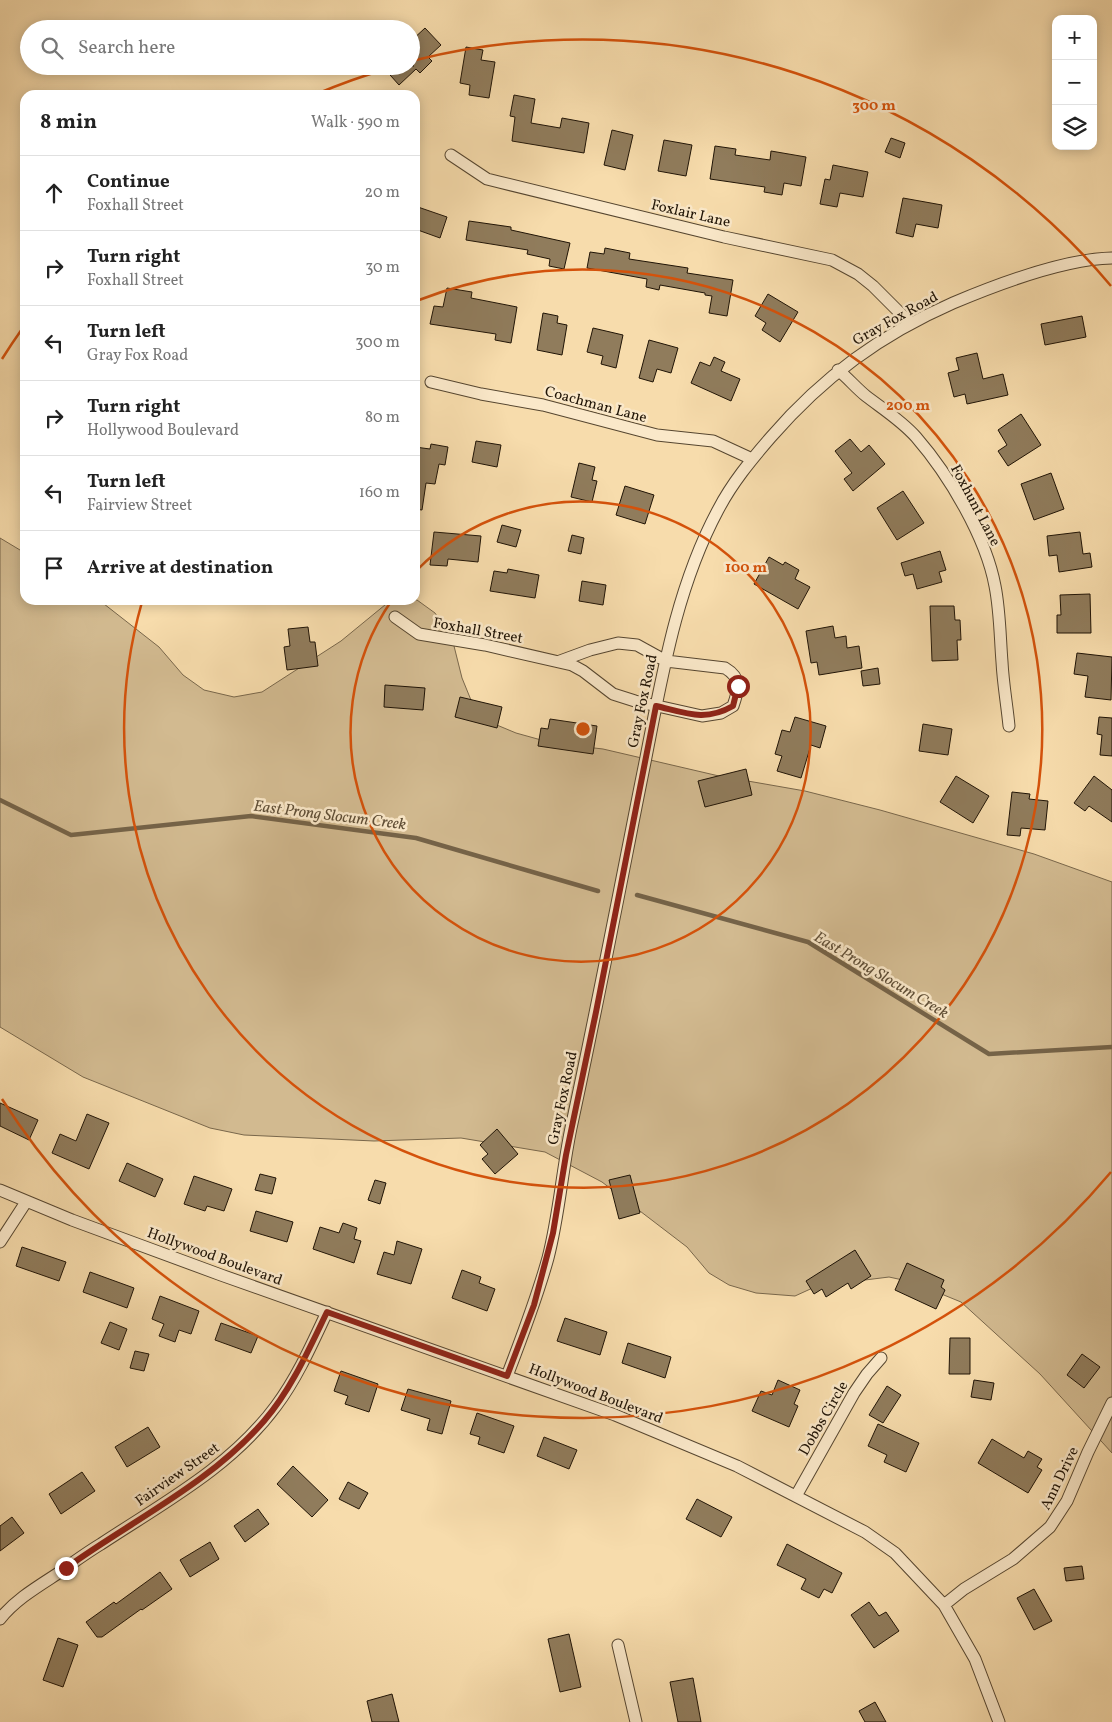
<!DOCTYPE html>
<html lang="en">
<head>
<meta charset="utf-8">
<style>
	body { margin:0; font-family:Vollkorn,serif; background:#f2f2f2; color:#222 }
	.controls { position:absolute; right:15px; top:15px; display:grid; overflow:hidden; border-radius:10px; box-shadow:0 2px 12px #0003 }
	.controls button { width:45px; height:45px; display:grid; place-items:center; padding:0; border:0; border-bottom:1px solid #e0e0e0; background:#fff; color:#222; font:25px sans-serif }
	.stop { position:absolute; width:15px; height:15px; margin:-11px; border:4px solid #8f2418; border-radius:50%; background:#fff }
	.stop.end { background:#8f2418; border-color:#fff; box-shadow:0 1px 5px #0008 }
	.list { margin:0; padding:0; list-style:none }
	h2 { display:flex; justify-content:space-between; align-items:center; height:65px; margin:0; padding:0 20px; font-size:21px }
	h2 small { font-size:16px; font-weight:400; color:#767676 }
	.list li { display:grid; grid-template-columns:32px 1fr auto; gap:15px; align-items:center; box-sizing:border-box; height:75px; padding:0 20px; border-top:1px solid #e0e0e0 }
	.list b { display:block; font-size:19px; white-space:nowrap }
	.list p { margin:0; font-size:16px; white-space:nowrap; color:#767676 }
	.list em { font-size:16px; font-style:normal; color:#767676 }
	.icon { flex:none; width:28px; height:28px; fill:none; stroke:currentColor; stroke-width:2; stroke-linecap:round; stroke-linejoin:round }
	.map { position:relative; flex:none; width:1112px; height:1722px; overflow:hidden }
	.search { position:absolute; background:#fff; box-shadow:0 2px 12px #0003; left:20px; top:20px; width:400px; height:55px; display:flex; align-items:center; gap:12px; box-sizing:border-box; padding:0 18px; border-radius:28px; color:#767676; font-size:19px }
	.panel { position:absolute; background:#fff; box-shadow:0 2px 12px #0003; left:20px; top:90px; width:400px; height:515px; border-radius:15px }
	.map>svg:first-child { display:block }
	.green { fill:#d2ba90; stroke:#79674b }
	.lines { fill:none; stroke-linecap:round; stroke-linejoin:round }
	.stream { stroke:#756348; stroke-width:4.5 }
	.building { fill:#907c5c; stroke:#201406 }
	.minor-casing { stroke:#564630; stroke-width:13 }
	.minor { stroke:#fae8c9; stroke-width:11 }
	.route { stroke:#8f2418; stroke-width:6 }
	.ring { fill:none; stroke:#d4520b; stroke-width:2.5 }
	.labels { text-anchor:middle; stroke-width:5; stroke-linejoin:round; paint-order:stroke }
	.street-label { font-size:15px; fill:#201406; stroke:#fae8c9 }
	.water-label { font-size:16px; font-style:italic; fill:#604f37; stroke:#fae8c9 }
	.centre { fill:#d4520b; stroke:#fae8c9; stroke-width:2.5 }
	.ring-label { font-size:15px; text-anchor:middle; font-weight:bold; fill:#d4520b; stroke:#fae8c9; stroke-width:5; stroke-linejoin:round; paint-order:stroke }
</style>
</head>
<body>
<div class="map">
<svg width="1112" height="1722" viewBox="0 0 1112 1722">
	<rect width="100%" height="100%" fill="#f7dcac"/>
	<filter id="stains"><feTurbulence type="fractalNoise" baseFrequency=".004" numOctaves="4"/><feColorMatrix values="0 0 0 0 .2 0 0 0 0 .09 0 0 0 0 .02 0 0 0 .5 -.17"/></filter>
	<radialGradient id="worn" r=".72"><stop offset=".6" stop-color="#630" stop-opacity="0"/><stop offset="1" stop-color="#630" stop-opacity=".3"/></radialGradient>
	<path class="green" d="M0,538l25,15v47h74l60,47 24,28 21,15 30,7 28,-5 79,-51 50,-41h26l18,13 18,29 9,36 11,27 19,18 24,10 36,10 51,6 116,27 86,15 75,19 154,44 78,28v571l-72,-79 -79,-72 -49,-20 -23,-5 -72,9 -22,10 -39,-3 -27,-8 -20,-12 -22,-26 -85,-65 -57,-30 -84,-14 -87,3 -130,-6 -34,-7 -127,-51 -83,-50z"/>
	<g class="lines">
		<path class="stream" d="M0,800l71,35 180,-19 165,22 182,53
			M637,895l171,47 181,112 123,-7"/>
	</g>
	<path class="building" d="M425,28l16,17 -13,12 4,4 -12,12 -4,-4 -17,16 -17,-19h32l-3,-2v-23z
		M466,47l17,3 -2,10 14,2 -6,36 -20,-3 1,-10 -10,-2z
		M514,95l21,4 -4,24 29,5 2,-10 27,5 -5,30 -72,-12 3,-24 -5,-1z
		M612,130l21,5 -8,35 -21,-5z
		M891,138l14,5 -5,15 -15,-6z
		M664,140l28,5 -6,31 -28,-5z
		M715,146l21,3 -1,6 35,5 1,-9 35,6 -5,29 -17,-3 -2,12 -18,-3 1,-5 -55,-8z
		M833,165l35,7 -5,25 -23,-4 -3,14 -17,-3 5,-25 5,1z
		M903,198l39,7 -4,23 -22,-4 -3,13 -17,-4z
		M415,206l32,11 -7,21 -25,-9z
		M469,221l42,6v3l59,13 -6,26 -15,-3 1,-7 -23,-5 1,-4 -62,-10z
		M605,248l25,5 -1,6 59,9 -1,5 46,7 -6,36 -18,-3 3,-17 -7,-1v-2l-45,-8 -1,5 -13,-3 1,-8 -60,-11 3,-16 14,2z
		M447,288l25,4 -1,6 46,9 -6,36 -16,-3 1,-6 -66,-10 4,-18 9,1z
		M768,294l30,18 -18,30 -18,-12 4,-7 -11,-7z
		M543,313l15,3 -1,7 10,2 -5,30 -25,-5z
		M1082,316l4,21 -41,8 -4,-21z
		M593,328l30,7 -7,33 -15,-4 2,-8 -16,-4z
		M649,340l29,8 -7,25 -14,-4 -4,13 -14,-4z
		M977,353l6,26 20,-5 5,21 -41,9 -2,-10 -11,3 -6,-24 11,-3 -3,-12z
		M714,357l11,5 -4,9 19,8 -9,22 -40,-18 9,-21 10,4z
		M1021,414l20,31 -33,21 -10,-15 9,-6 -9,-15z
		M850,439l11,13 8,-7 16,19 -32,27 -9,-12 8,-6 -17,-22z
		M476,441l25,4 -4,22 -25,-5z
		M431,444l17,3 -3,18 -6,-1 -4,20 -9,-1 -4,27 -7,-1v-62l15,2z
		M579,463l16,4 -3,13 5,1 -5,21 -21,-5z
		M1051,473l13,36 -30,11 -13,-36z
		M625,486l29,9 -9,29 -29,-9z
		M903,491l21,32 -27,17 -20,-32z
		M502,525l19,5 -5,17 -19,-5z
		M434,532l47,4 -3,26 -30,-3 -1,7 -17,-1z
		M1080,532l3,22 7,-1 2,14 -33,5 -2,-17 -8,1 -2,-20z
		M572,535l12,3 -3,16 -13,-3z
		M940,551l6,19 -7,2 3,10 -25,7 -4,-15 -8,2 -4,-13z
		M769,557l14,8 2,-3 14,8 -4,9 15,8 -12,22 -44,-25z
		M508,569l31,6 -4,23 -45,-7 4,-20 13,2z
		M582,581l24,4 -3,20 -24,-4z
		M1090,594l1,39h-34v-18h4l-1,-20z
		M930,606h24l1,14h5l1,20h-4l1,20 -26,1z
		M833,626l2,12 11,-2 1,12 12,-2 3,22 -43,7 -2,-13 -6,1 -5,-32z
		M308,627l2,15h5l3,24 -31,4 -3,-23 6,-1 -2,-17z
		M1077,653l35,4 -1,43 -26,-3 3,-21 -14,-2z
		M878,668l2,16 -17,2 -2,-15z
		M385,685l40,3 -2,22 -39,-3z
		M460,697l42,10 -5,21 -42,-11z
		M795,717l31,9 -6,22 -9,-3 -10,33 -24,-7 5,-15 -7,-2 7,-24 8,2z
		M1099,717l13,1v38l-12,-1 2,-20 -5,-1z
		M550,719l47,7 -4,28 -55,-8 3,-18 7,1z
		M923,724l29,5 -4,26 -29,-4z
		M746,769l6,26 -47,12 -7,-26z
		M956,776l33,20 -16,27 -33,-21z
		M1094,776l18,14v32l-23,-16 -4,5 -11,-8z
		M1012,792l18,2 -1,5 19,2 -3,29 -24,-2 -1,8 -13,-1z
		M0,1103l38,17 -9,20 -29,-14z
		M87,1114l22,9 -20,46 -37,-16 8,-19 16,7z
		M497,1129l21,25 -23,20 -13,-15 6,-5 -8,-9z
		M127,1163l36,16 -8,18 -36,-16z
		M260,1174l16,4 -4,16 -17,-4z
		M630,1175l10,38 -21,6 -10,-39z
		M194,1176l38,13 -8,22 -17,-5 -2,5 -21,-7z
		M375,1180l11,3 -6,21 -12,-4z
		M256,1211l37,11 -6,20 -37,-11z
		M343,1223l14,5 -3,11 7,2 -7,22 -41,-14 7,-22 19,6z
		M397,1241l25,8 -11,35 -34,-10 7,-22 10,3z
		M22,1247l44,15 -7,19 -43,-15z
		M855,1250l16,26 -20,13 -3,-6 -22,14 -4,-8 -8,5 -8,-13z
		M907,1263l37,17 -3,7 4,3 -9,19 -41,-19z
		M462,1270l19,7 -2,6 16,6 -8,22 -35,-13z
		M90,1272l44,16 -7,20 -44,-16z
		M160,1296l39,15 -8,23 -12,-4 -4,12 -16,-6 5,-12 -12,-5z
		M565,1318l42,14 -7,23 -43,-14z
		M110,1322l17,7 -8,21 -18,-7z
		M221,1323l37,13 -7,17 -36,-13z
		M950,1338h20v36h-21z
		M628,1343l43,14 -6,21 -43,-15z
		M135,1351l14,3 -5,17 -14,-3z
		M1082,1354l18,13 -16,21 -17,-13z
		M341,1371l37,13 -9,28 -24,-8 3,-8 -14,-5z
		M778,1380l22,10 -6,14 4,2 -9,21 -37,-16 9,-20 11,4z
		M974,1380l20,3 -3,17 -20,-3z
		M887,1386l14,9 -18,28 -14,-8z
		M408,1389l43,12 -9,33 -15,-4 3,-11 -29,-9z
		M477,1413l37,13 -10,27 -26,-9 2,-7 -10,-3z
		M878,1424l41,19 -13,29 -22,-10 3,-7 -19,-9z
		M148,1427l12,20 -33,20 -12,-20z
		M544,1437l33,13 -8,19 -32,-13z
		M992,1439l32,19 4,-7 14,8 -5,8 5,3 -14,23 -50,-30z
		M293,1466l35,34 -16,17 -35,-33z
		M82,1472l13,19 -34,23 -12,-20z
		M348,1482l20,11 -9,16 -20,-10z
		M697,1499l35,18 -11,20 -35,-18z
		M258,1509l11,15 -24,18 -11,-16z
		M12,1517l12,16 -24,18v-25z
		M210,1542l9,17 -29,18 -10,-17z
		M787,1544l55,29 -10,20 -8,-4 -5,9 -18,-9 5,-10 -29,-14z
		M1082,1566l2,13 -18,2 -2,-13z
		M160,1572l12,17 -30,21 -1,-1 -39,28h-5l-11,-15 28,-20 2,2z
		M1034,1589l18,32 -18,9 -17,-32z
		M869,1602l10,14 7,-4 13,19 -25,17 -23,-33z
		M569,1634l12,53 -21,5 -12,-53z
		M58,1638l20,7 -15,42 -20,-7z
		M693,1678l8,44h-23l-8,-40z
		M392,1694l7,28h-27l-5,-21z
		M875,1702l11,20h-21l-6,-11z"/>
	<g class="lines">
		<defs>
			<path id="minor" d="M451,155l36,24 12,3 225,55 108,23 26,14 15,12 37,37
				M838,370c10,8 18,18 28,26 17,13 36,25 50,41 33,38 70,100 79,149 5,25 5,51 7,76 1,21 5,43 7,64
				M431,382l50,12 62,11 114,30 56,6 39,18
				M395,617l24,17 66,11 87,20 11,6 30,23 22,7 67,15 19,-3 12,-7c6,-17 9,-28 -8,-38l-59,-7 -29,-16 -19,-2 -28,7 -30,11
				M0,1190l72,30 149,55 394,140 122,51 128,66 30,21 49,52 31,54 24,63
				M0,1242l26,-40
				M507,1376c15,-39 30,-78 41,-118 11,-42 14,-87 23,-130 25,-115 47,-230 70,-346 19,-92 32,-188 77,-272 14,-27 33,-50 53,-73 52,-60 109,-102 182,-134 45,-19 110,-44 159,-45
				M796,1496l58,-103 13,-19 14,-16
				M944,1605l20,-16 49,-30 37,-32 17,-26 21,-49 24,-49
				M0,1619c15,-19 37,-32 57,-45 14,-10 29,-21 44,-30 62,-41 130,-77 175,-138 21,-28 36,-62 51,-94
				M618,1645l18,77"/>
		</defs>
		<use href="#minor" class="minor-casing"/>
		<use href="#minor" class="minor"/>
	</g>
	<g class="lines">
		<path class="route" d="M66,1568c68,-49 142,-83 198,-147 27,-31 45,-72 63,-109l180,64 27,-71 19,-72 13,-78 30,-143 60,-306c30,7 49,16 77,0l5,-20"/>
	</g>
	<g class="ring">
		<path d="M416 571A230 230 0 1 1 392 600"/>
		<path d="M419 300A459 459 0 1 1 142 602"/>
		<path d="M1111 1172A689 689 0 0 1 2 1099M2 359A689 689 0 0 1 22 329M314 95A689 689 0 0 1 393 67M416 60A689 689 0 0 1 1111 286"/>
	</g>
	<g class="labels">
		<g class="street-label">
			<text transform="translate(691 213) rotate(13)" y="5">Foxlair Lane</text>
			<text transform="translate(895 318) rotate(-29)" y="5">Gray Fox Road</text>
			<text transform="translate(596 404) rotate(15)" y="5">Coachman Lane</text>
			<text transform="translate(976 505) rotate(62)" y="5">Foxhunt Lane</text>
			<text transform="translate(478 630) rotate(10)" y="5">Foxhall Street</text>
			<text transform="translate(642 701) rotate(-78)" y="5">Gray Fox Road</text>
			<text transform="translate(562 1098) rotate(-78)" y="5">Gray Fox Road</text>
			<text transform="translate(215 1256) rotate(20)" y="5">Hollywood Boulevard</text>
			<text transform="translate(596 1393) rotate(21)" y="5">Hollywood Boulevard</text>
			<text transform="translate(823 1418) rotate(-60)" y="5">Dobbs Circle</text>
			<text transform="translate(177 1474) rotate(-35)" y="5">Fairview Street</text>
			<text transform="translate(1059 1478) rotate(-64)" y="5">Ann Drive</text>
		</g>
		<g class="water-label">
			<text transform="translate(330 814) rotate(7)" y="6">East Prong Slocum Creek</text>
			<text transform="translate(882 974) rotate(31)" y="6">East Prong Slocum Creek</text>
		</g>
	</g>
	<circle cx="583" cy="729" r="8" class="centre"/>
	<g class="ring-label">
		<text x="874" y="110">300 m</text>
		<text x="908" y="410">200 m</text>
		<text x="746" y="572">100 m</text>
	</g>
	<rect width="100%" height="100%" filter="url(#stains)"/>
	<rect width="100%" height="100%" fill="url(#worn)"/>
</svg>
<div class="controls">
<button>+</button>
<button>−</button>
<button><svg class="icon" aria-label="layers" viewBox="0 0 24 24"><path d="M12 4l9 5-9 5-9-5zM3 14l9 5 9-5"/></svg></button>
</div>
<div class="stop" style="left:738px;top:686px"></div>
<div class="stop end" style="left:66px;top:1568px"></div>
<div class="search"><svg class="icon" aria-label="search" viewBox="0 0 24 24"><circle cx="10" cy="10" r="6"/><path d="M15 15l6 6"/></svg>Search here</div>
<section class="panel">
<h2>8 min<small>Walk · 590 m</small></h2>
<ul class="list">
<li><svg class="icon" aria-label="ahead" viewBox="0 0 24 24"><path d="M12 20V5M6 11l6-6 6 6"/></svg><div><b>Continue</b><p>Foxhall Street</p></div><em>20 m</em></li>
<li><svg class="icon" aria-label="right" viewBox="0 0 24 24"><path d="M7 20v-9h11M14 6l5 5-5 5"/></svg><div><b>Turn right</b><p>Foxhall Street</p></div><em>30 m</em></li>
<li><svg class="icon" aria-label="left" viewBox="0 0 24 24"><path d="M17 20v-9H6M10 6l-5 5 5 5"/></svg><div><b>Turn left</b><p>Gray Fox Road</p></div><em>300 m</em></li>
<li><svg class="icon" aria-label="right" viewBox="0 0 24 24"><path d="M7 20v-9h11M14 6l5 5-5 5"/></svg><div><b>Turn right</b><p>Hollywood Boulevard</p></div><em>80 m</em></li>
<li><svg class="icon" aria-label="left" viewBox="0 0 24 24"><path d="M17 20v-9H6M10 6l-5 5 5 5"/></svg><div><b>Turn left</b><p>Fairview Street</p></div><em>160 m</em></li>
<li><svg class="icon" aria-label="arrive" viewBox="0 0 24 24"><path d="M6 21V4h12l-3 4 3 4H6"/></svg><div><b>Arrive at destination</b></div></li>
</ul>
</section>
</div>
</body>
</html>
